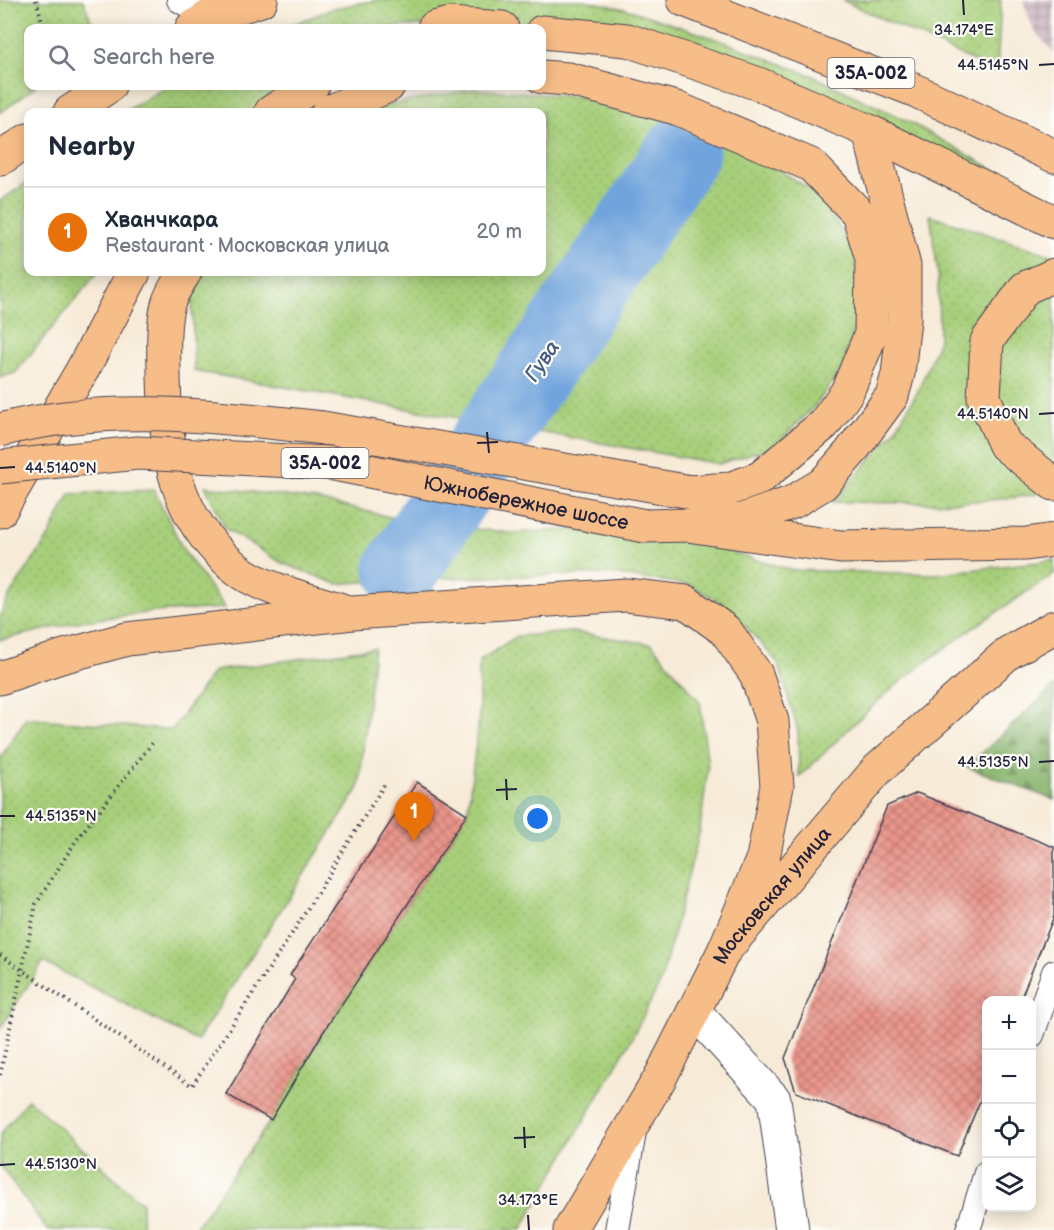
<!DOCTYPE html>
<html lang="en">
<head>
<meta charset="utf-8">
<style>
	body { margin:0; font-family:"Balsamiq Sans",sans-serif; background:#f2f2f3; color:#1f2937 }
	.controls { position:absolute; right:18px; bottom:18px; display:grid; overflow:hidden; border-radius:12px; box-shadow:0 3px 15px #0003 }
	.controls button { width:54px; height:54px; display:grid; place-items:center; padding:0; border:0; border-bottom:2px solid #e0e1e3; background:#fff; color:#1f2937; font:30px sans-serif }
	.you { position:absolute; left:538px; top:819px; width:21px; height:21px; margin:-15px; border:4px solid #fff; border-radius:50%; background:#1a73e8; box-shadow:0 0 0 9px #1a73e833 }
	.badge { display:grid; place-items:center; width:39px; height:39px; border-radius:50%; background:#b45309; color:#fff; font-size:20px; font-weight:700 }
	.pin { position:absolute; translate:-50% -50px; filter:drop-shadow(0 2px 3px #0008) }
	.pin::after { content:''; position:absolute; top:32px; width:21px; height:18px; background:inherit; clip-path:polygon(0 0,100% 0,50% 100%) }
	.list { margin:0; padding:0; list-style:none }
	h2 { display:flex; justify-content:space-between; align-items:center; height:78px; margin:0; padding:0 24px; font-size:26px }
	h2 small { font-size:20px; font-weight:400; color:#747a83 }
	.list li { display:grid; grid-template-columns:39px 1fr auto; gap:18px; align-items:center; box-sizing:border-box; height:90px; padding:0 24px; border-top:2px solid #e0e1e3 }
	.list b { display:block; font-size:22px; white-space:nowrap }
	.list p { margin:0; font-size:20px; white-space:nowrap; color:#747a83 }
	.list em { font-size:20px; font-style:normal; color:#747a83 }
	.icon { flex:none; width:33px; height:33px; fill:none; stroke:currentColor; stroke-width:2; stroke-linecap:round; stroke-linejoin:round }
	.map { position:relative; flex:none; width:1054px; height:1230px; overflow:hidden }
	.search { position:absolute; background:#fff; box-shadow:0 3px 15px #0003; left:24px; top:24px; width:522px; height:66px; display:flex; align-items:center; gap:15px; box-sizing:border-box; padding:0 21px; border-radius:12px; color:#747a83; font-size:22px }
	.panel { position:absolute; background:#fff; box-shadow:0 3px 15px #0003; left:24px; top:108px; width:522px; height:168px; border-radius:12px }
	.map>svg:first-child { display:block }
	.industrial { fill:url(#industrial-grid) }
	.grass { fill:url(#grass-dots); stroke:#64785a; stroke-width:1.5 }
	.forest { fill:url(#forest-firs); stroke:#546a52; stroke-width:1.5 }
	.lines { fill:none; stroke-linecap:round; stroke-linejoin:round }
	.river { stroke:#71a4dd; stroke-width:75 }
	.building { fill:url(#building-cross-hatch) }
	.service-casing { stroke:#424053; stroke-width:26 }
	.tertiary-casing { stroke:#424053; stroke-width:35 }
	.primary-casing { stroke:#424053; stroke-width:35 }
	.trunk-casing { stroke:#424053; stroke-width:35 }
	.path { stroke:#424053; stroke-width:4; stroke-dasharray:1.5 4.5; stroke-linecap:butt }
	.service { stroke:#fff; stroke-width:24 }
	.tertiary { stroke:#fff; stroke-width:33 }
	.primary { stroke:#f7bd88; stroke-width:33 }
	.trunk { stroke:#f7bd88; stroke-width:33 }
	.trunk-bridge-casing { stroke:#424053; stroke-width:35; stroke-linecap:butt }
	.trunk-bridge { stroke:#f7bd88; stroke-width:33 }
	.ticks { fill:none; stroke:#22223b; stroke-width:2 }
	.labels { text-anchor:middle; stroke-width:4.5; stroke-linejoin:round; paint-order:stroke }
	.shield { fill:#fdfcf7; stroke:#646373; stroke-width:1.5 }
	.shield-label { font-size:18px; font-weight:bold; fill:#22223b }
	.street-label { font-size:20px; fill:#22223b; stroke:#fdfcf7 }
	.water-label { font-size:21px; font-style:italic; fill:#465c84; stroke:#fdfcf7 }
	.ticks-label { font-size:15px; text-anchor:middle; fill:#22223b; stroke:#fdfcf7; stroke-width:4.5; stroke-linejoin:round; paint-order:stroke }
</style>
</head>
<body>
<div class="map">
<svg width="1054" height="1230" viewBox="0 0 1054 1230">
	<defs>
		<pattern id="industrial-grid" width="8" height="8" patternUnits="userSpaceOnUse" patternTransform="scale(1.5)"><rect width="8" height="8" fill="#d2bdc7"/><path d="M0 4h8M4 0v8" fill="none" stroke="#b4a2ac"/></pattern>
		<pattern id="grass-dots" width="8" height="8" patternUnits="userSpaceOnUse" patternTransform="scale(1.5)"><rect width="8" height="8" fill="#a7cf7a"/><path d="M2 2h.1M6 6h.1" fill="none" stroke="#8fb16a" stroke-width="1.8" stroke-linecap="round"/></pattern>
		<pattern id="forest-firs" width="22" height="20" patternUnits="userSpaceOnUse" patternTransform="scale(1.5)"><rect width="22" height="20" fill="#85b26a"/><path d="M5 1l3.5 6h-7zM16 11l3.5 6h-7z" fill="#6c9058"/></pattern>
		<pattern id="building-cross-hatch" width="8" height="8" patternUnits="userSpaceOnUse" patternTransform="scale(1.5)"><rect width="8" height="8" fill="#ea958a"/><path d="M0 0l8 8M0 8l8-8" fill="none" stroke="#bd7972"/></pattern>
	</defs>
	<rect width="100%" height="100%" fill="#fdfcf7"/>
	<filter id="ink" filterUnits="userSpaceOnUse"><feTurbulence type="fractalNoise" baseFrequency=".0167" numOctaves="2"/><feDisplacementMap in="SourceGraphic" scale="12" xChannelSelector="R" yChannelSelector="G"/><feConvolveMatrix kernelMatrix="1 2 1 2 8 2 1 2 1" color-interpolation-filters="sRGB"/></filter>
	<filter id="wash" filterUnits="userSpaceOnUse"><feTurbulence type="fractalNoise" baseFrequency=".008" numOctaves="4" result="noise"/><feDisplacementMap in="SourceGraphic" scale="24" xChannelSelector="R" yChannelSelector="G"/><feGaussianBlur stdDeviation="1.35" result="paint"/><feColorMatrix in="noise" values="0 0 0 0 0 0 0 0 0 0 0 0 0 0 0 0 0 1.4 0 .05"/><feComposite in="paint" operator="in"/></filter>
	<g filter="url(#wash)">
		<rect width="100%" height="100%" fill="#f7ebd8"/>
		<path class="industrial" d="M1023,0h31v53l-21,-24z"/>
		<path class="grass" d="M0,0h83l11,28h-66v58h8l-36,27z
			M377,0h207l46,10 92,31 91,35 98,47 112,63 -114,-38 -322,-118 -101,-8 -116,6h-86l50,-20z
			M842,0h159l-4,72z
			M168,86h110l-24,26h-130z
			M473,89l110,8 86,24 89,36 63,39 34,58 3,62 -16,53 -27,37 -40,40 -56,18 -525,-93 -2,-70 7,-29h343v-160h-177l11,-5z
			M28,182v90h70l-83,101 -15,5v-177z
			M930,215l124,41v235c-72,15 -148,12 -221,11l61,-70 24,-41 21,-51 -1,-65z
			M205,486l112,14 95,22 98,11 135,-7 145,44 145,4 119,-14v14c-51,34 -103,67 -151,106 -37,29 -69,65 -104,97l-1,-46 -20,-68 -51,-57 -37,-21 -80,-11 -208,5 -65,5 -55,-21 -56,-34z
			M154,490l30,61 41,57 -72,4 -71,9 -82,19v-25l11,-22 37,-55 22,-44z
			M572,632l80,12 48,58 8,65 -8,63 -39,151 -29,57 -111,192h-327l77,-110 54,-91 142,-215 12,-95v-58l38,-25z
			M374,648l-15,140 -162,253 -154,-79 -43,67v-270l26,-41 146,12 42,-59z
			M28,1099l114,104v27h-95l-47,-65v-31z"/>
		<path class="forest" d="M1054,686v114l-87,-33z"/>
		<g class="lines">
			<path class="river" d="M402,569l280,-416"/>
		</g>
		<g id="blocks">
			<path class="building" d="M417,782l50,32 -145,220 -51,86 -45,-26 69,-115 -5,-4z
				M917,793l137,54v69l-34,84h-33v84l-30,72 -161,-64 -11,-34 102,-252z"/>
		</g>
	</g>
	<g filter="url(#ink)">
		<use href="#blocks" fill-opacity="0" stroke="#424053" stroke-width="1.5"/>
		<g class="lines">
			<defs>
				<path id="service" d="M179,0l29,17
					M1032,1035l22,-63
					M617,1230l17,-98
					M968,1230l18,-57"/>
				<path id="tertiary" d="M694,1011l80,88 18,131"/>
				<g id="primary">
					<path d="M434,28l16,-4 52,4"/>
					<path d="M542,32l85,8 129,43 113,48 185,91"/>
					<path d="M542,77l26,2 108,29 135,57 47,48 14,46 -1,75 -24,58 -23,32 -64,54 -31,11 -38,3"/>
					<path d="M271,112l41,-26"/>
					<path d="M328,112l60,-26"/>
					<path d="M185,272c-6,10 -14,21 -17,32 -6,23 -4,49 -4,73 2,76 9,140 73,192 23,19 73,31 102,40"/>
					<path d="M0,511l84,-144 50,-95"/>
					<path d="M0,678l61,-21 66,-18 225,-26 274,-18 60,7 40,29 30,43 16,47 5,65 -14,72 -39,93"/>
					<path id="s1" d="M570,1230l90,-152 64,-127 153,-181 131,-117 46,-26"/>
				</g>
				<path id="trunk" d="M684,0l230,90 140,66
					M192,28l16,-11 53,-17
					M70,112l39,-26
					M0,159l28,-19
					M1054,275l-29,13 -38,53 -3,57 21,47 49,39
					M323,428l368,64
					M687,525l55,-5 51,-18 30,-18 27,-31 42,-57 6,-22 6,-54v-54l-35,-135
					M645,526l42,-1 154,22 185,-3 28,-4"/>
			</defs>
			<use href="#service" class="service-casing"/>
			<use href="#tertiary" class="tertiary-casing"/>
			<use href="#primary" class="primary-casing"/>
			<use href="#trunk" class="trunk-casing"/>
			<path class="path" d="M36,0l8,28
				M0,955l192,131 103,-157 89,-144
				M0,1075l36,-171 41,-65 77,-98"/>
			<use href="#service" class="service"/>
			<use href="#tertiary" class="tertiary"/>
			<use href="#primary" class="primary"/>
			<use href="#trunk" class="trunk"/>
			<defs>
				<g id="trunk-bridge">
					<path d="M0,430c106,-28 215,-14 323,-2"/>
					<path id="s2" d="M0,467l138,-14 191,10 316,63"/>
				</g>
			</defs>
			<use href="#trunk-bridge" class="trunk-bridge-casing"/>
			<use href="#trunk-bridge" class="trunk-bridge"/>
		</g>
	</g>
	<path class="ticks" d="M963,0l1,15M1039,65l15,-1M1039,414l15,-1M487,432l2,21M477,443l21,-1M0,468l15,-1M1039,762l15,-1M506,779l1,21M496,790l21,-1M0,816h15M524,1127l1,21M514,1138l21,-1M0,1165l15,-1M528,1215l1,15"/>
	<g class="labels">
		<g class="shield">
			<rect x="827.5" y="58" width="87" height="30" rx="4.5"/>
			<rect x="281.5" y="448" width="87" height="30" rx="4.5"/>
		</g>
		<g class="shield-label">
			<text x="871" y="79">35А-002</text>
			<text x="325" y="469">35А-002</text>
		</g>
		<g class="street-label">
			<text dy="7" stroke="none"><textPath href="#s2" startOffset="531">Южнобережное шоссе</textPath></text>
			<text dy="7" stroke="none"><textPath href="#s1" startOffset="392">Московская улица</textPath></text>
		</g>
		<g class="water-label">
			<text transform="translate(542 361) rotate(-56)" y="7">Гува</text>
		</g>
	</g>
	<g class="ticks-label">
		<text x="964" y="35">34.174°E</text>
		<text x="993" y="70">44.5145°N</text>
		<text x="993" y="419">44.5140°N</text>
		<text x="61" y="473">44.5140°N</text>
		<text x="993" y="767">44.5135°N</text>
		<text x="61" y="821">44.5135°N</text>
		<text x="61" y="1169">44.5130°N</text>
		<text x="528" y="1205">34.173°E</text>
	</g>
</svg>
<div class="controls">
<button>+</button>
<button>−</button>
<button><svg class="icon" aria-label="locate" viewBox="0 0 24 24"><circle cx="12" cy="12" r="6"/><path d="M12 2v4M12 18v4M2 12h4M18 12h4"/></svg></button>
<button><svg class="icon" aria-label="layers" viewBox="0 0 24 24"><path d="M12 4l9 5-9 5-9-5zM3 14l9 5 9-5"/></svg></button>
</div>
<div class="you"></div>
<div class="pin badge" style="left:414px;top:842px;background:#e8710a">1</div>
<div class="search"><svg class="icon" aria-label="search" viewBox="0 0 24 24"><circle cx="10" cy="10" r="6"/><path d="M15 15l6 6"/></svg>Search here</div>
<section class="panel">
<h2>Nearby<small></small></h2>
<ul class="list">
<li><span class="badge" style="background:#e8710a">1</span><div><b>Хванчкара</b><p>Restaurant · Московская улица</p></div><em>20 m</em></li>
</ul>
</section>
</div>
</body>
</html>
